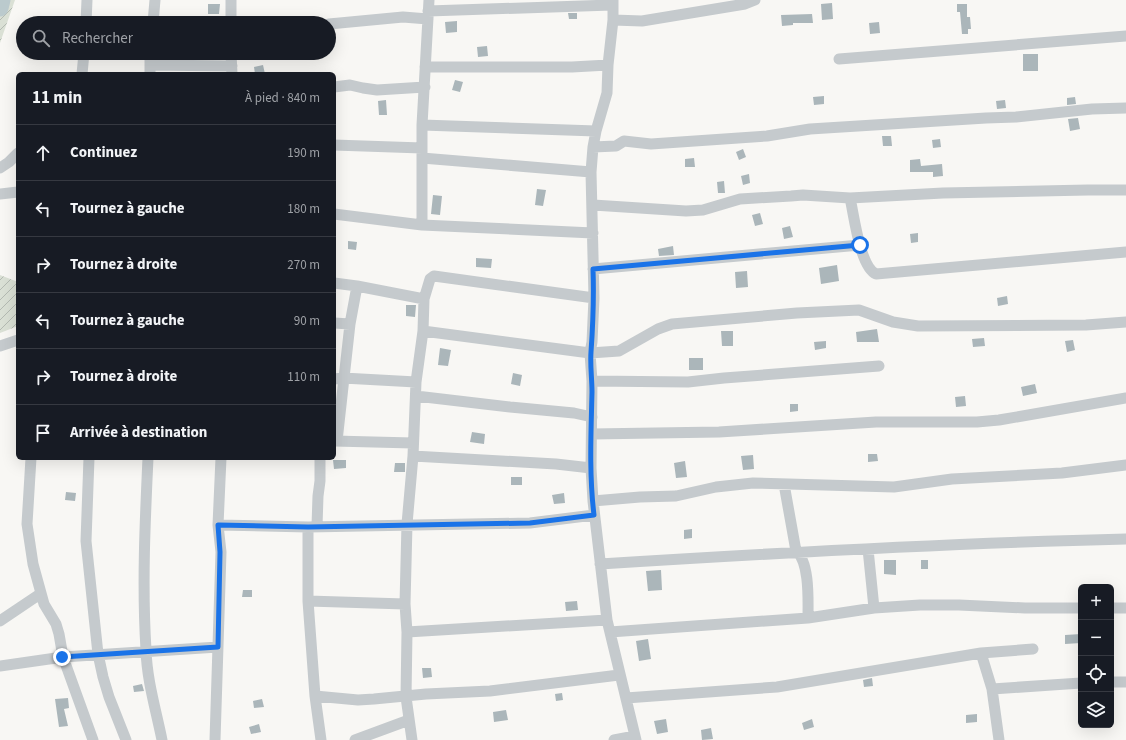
<!DOCTYPE html>
<html lang="fr">
<head>
<meta charset="utf-8">
<style>
	body { margin:0; font-family:"Source Sans 3",sans-serif; background:#20242c; color:#f1f3f6 }
	.controls { position:absolute; right:12px; bottom:12px; display:grid; overflow:hidden; border-radius:6px; box-shadow:0 4px 16px #0002 }
	.controls button { width:36px; height:36px; display:grid; place-items:center; padding:0; border:0; border-bottom:1px solid #363941; background:#171b24; color:#f1f3f6; font:20px sans-serif }
	.stop { position:absolute; width:12px; height:12px; margin:-9px; border:3px solid #1a73e8; border-radius:50%; background:#fff }
	.stop.end { background:#1a73e8; border-color:#fff; box-shadow:0 1px 4px #0008 }
	.list { margin:0; padding:0; list-style:none }
	h2 { display:flex; justify-content:space-between; align-items:center; height:52px; margin:0; padding:0 16px; font-size:17px }
	h2 small { font-size:13px; font-weight:400; color:#9ea1a6 }
	.list li { display:grid; grid-template-columns:26px 1fr auto; gap:12px; align-items:center; box-sizing:border-box; height:56px; padding:0 16px; border-top:1px solid #363941 }
	.list b { display:block; font-size:15px; white-space:nowrap }
	.list em { font-size:13px; font-style:normal; color:#9ea1a6 }
	.icon { flex:none; width:22px; height:22px; fill:none; stroke:currentColor; stroke-width:2; stroke-linecap:round; stroke-linejoin:round }
	.map { position:relative; flex:none; width:1126px; height:740px; overflow:hidden }
	.search { position:absolute; background:#171b24; box-shadow:0 4px 16px #0002; left:16px; top:16px; width:320px; height:44px; display:flex; align-items:center; gap:10px; box-sizing:border-box; padding:0 14px; border-radius:22px; color:#9ea1a6; font-size:15px }
	.panel { position:absolute; background:#171b24; box-shadow:0 4px 16px #0002; left:16px; top:72px; width:320px; height:388px; border-radius:6px }
	.map>svg:first-child { display:block }
	.garden { fill:url(#garden-furrows) }
	.lines { fill:none; stroke-linecap:round; stroke-linejoin:round }
	.river { stroke:#bbcacd; stroke-width:17 }
	.building { fill:#abb6ba }
	.minor { stroke:#c5cacd; stroke-width:11 }
	.route { stroke:#1a73e8; stroke-width:5 }
</style>
</head>
<body>
<div class="map">
<svg width="1126" height="740" viewBox="0 0 1126 740">
	<defs>
		<pattern id="garden-furrows" width="10" height="10" patternUnits="userSpaceOnUse"><rect width="10" height="10" fill="#dae0d5"/><path d="M-1 1l2-2M0 10L10 0M9 11l2-2" fill="none" stroke="#b4bab2"/></pattern>
	</defs>
	<rect width="100%" height="100%" fill="#f8f7f4"/>
	<path class="garden" d="M0,0h15l-15,43z
		M0,275l18,7v44l-18,7z"/>
	<g class="lines">
		<path class="river" d="M0,8l2,-8"/>
	</g>
	<path class="building" d="M832,3l1,16 -11,1 -1,-16z
		M208,4h12l-1,10h-11z
		M957,4h10v13h3l1,12h-3v5h-6l-2,-22h-3z
		M568,13h9v6h-8z
		M812,14l1,9h-20v2l-11,1 -1,-11z
		M457,21v11l-11,1 -1,-11z
		M879,22l1,11 -10,1 -1,-11z
		M487,46l1,10 -10,1 -1,-10z
		M1023,54h15v17h-15z
		M263,65l2,9h-10l-1,-7z
		M455,80l8,2 -3,10 -8,-2z
		M824,96v8l-10,1 -1,-8z
		M1075,97l1,7 -9,1v-7z
		M386,100l1,15h-8l-1,-14z
		M1005,100l1,8 -9,1 -1,-8z
		M1078,118l2,11 -10,2 -2,-12z
		M882,136h9l1,10h-9z
		M940,139l1,8 -8,1 -1,-8z
		M743,149l3,8 -7,3 -3,-8z
		M694,158l1,9h-10v-8z
		M920,159l1,7 21,-2 1,12 -10,1v-5h-23v-12z
		M749,174l1,9 -7,2 -2,-9z
		M724,181l1,12h-7l-1,-11z
		M537,189l9,1 -3,16 -8,-1z
		M433,195l9,1 -2,19 -9,-1z
		M760,213l3,11 -8,2 -3,-11z
		M790,226l3,11 -9,2 -2,-11z
		M918,233v9l-7,1 -1,-9z
		M348,241l9,1 -1,8 -8,-1z
		M673,246l1,9 -15,1 -1,-7z
		M476,258l16,1 -1,9 -15,-1z
		M837,265l2,16 -18,3 -2,-16z
		M747,271l1,16 -12,1 -1,-16z
		M1007,296l1,8 -10,2 -1,-8z
		M406,305h10l-1,12 -9,-1z
		M877,329l2,13h-22l-1,-10z
		M721,331h12v15h-11z
		M984,338l1,8 -12,1 -1,-8z
		M1073,340l2,10 -8,2 -2,-11z
		M826,341v7l-11,2 -1,-8z
		M440,348l11,2 -3,16 -10,-1z
		M689,358h14v12h-14z
		M513,373l9,2 -2,11 -9,-2z
		M1035,384l2,9 -14,3 -2,-9z
		M965,396l1,10 -10,1 -1,-10z
		M790,404h8v7l-8,1z
		M472,432l13,2 -1,10 -14,-2z
		M868,454h9l1,7 -10,1z
		M753,455l1,14 -11,1 -2,-14z
		M333,460h13v8l-12,1z
		M685,461l2,16 -11,1 -2,-15z
		M395,463h10v9h-11z
		M511,477h11v8h-11z
		M66,492l10,1 -1,8 -10,-1z
		M564,493l1,10 -11,1 -2,-9z
		M692,529v9l-8,1v-9z
		M884,560h12v15l-12,-1z
		M921,560h7v9h-7z
		M661,570l1,20 -14,1 -2,-20z
		M243,590h9v7h-10z
		M577,601l1,9 -12,1 -1,-9z
		M1081,634v9l-16,1v-9z
		M648,639l3,20 -12,2 -3,-20z
		M422,668h9l1,9 -9,1z
		M872,678l1,8 -9,1 -1,-7z
		M142,684l2,7 -10,1 -1,-6z
		M562,693l1,7 -7,1 -1,-7z
		M68,698l1,10 -5,1 4,17 -9,1 -4,-28z
		M262,699l2,8 -10,1 -1,-7z
		M506,710l2,10 -14,2 -1,-10z
		M977,714v8l-11,1v-8z
		M666,719l2,13 -11,2 -3,-13z
		M812,719l2,8 -10,3 -2,-7z
		M259,724l2,8 -10,2 -2,-7z
		M711,728l2,11 -11,1 -1,-10z"/>
	<g class="lines">
		<path class="minor" d="M613,0v20l-5,45 -1,28 -11,38 -3,16 -2,25 3,126 -2,44 -2,11 2,28 -1,87 2,33 14,119 29,120
			M428,11l184,-6
			M613,20l29,1 103,-17 10,-4
			M86,23l1,-23
			M153,23l2,-23
			M231,23v-23
			M329,24l74,-7 25,2
			M231,53l1,21
			M839,59l287,-23
			M150,65l82,1
			M425,67h147l36,-2
			M82,74l2,-21
			M150,74v-21
			M334,87l16,-2 13,3 14,2 48,-3
			M422,125l174,6
			M334,145l88,3
			M593,147l23,-1 8,-5 27,3 116,-8 43,-7 176,-11 30,-1 76,-8 34,-1
			M422,158l169,14
			M0,168l9,-6 9,-9
			M0,194l18,-2
			M850,198c4,17 10,69 26,76l250,-22
			M593,205l93,6 17,-1 37,-11 51,-3 12,-1 47,3 93,-5 145,-3h38
			M334,214l88,11 171,8
			M422,225v-100l7,-125
			M593,269l267,-24
			M334,283l23,3 67,13
			M334,323l16,1
			M423,331l1,-32 6,-20 4,-3 160,22
			M0,346l18,-6
			M334,379l9,-1 73,4
			M592,381l96,1 36,-4 155,-12
			M416,396l94,11 64,6 18,4
			M592,434l127,-2 157,-10h101l22,-2 127,-22
			M334,441l79,2
			M337,441l13,-117 7,-38
			M413,456l143,8 35,4
			M31,458l-4,66 6,40 11,40 12,20 3,10 4,23 30,83
			M89,458l-3,83 12,113 5,23 6,20 17,43
			M148,458c-3,64 -6,128 -2,192 1,31 10,60 16,90
			M784,484l12,67c14,11 12,50 12,67
			M593,501l47,-4 36,-1 40,-9 37,-4 141,4 58,-8 110,-6 64,-8
			M218,525l90,2 222,-4 64,-8
			M317,526l1,-30 2,-15v-23
			M308,527v74l7,95 6,44
			M868,549l6,59
			M600,564c175,-11 350,-21 526,-25
			M308,601l97,3
			M1111,608h15
			M607,620l-200,12 -2,-28 2,-80 6,-68 3,-74 7,-51 167,22 29,-2 39,-22 14,-5 125,-11 62,-3 34,12 25,4 168,-1 40,-3
			M0,621l40,-27
			M407,632l-1,65 6,43
			M610,632l198,-14 66,-10 46,-3h39l66,3h56
			M981,653l11,36 7,51
			M0,666l63,-9 155,-10
			M1111,682h15
			M992,689l89,-6
			M315,696l43,4 16,-1 52,-5 64,-3 129,-16
			M626,698l151,-11 204,-34 52,-4
			M215,740l6,-188 -3,-27 3,-67
			M355,740l54,-20
			M614,740l21,-4"/>
	</g>
	<g class="lines">
		<path class="route" d="M62,657l156,-10 2,-95 -2,-27 90,2 222,-4 64,-8c-5,-41 -3,-82 -2,-123 0,-13 -2,-27 -1,-40 2,-28 3,-55 2,-83l267,-24"/>
	</g>
</svg>
<div class="controls">
<button>+</button>
<button>−</button>
<button><svg class="icon" aria-label="locate" viewBox="0 0 24 24"><circle cx="12" cy="12" r="6"/><path d="M12 2v4M12 18v4M2 12h4M18 12h4"/></svg></button>
<button><svg class="icon" aria-label="layers" viewBox="0 0 24 24"><path d="M12 4l9 5-9 5-9-5zM3 14l9 5 9-5"/></svg></button>
</div>
<div class="stop" style="left:860px;top:245px"></div>
<div class="stop end" style="left:62px;top:657px"></div>
<div class="search"><svg class="icon" aria-label="search" viewBox="0 0 24 24"><circle cx="10" cy="10" r="6"/><path d="M15 15l6 6"/></svg>Rechercher</div>
<section class="panel">
<h2>11 min<small>À pied · 840 m</small></h2>
<ul class="list">
<li><svg class="icon" aria-label="ahead" viewBox="0 0 24 24"><path d="M12 20V5M6 11l6-6 6 6"/></svg><div><b>Continuez</b></div><em>190 m</em></li>
<li><svg class="icon" aria-label="left" viewBox="0 0 24 24"><path d="M17 20v-9H6M10 6l-5 5 5 5"/></svg><div><b>Tournez à gauche</b></div><em>180 m</em></li>
<li><svg class="icon" aria-label="right" viewBox="0 0 24 24"><path d="M7 20v-9h11M14 6l5 5-5 5"/></svg><div><b>Tournez à droite</b></div><em>270 m</em></li>
<li><svg class="icon" aria-label="left" viewBox="0 0 24 24"><path d="M17 20v-9H6M10 6l-5 5 5 5"/></svg><div><b>Tournez à gauche</b></div><em>90 m</em></li>
<li><svg class="icon" aria-label="right" viewBox="0 0 24 24"><path d="M7 20v-9h11M14 6l5 5-5 5"/></svg><div><b>Tournez à droite</b></div><em>110 m</em></li>
<li><svg class="icon" aria-label="arrive" viewBox="0 0 24 24"><path d="M6 21V4h12l-3 4 3 4H6"/></svg><div><b>Arrivée à destination</b></div></li>
</ul>
</section>
</div>
</body>
</html>
